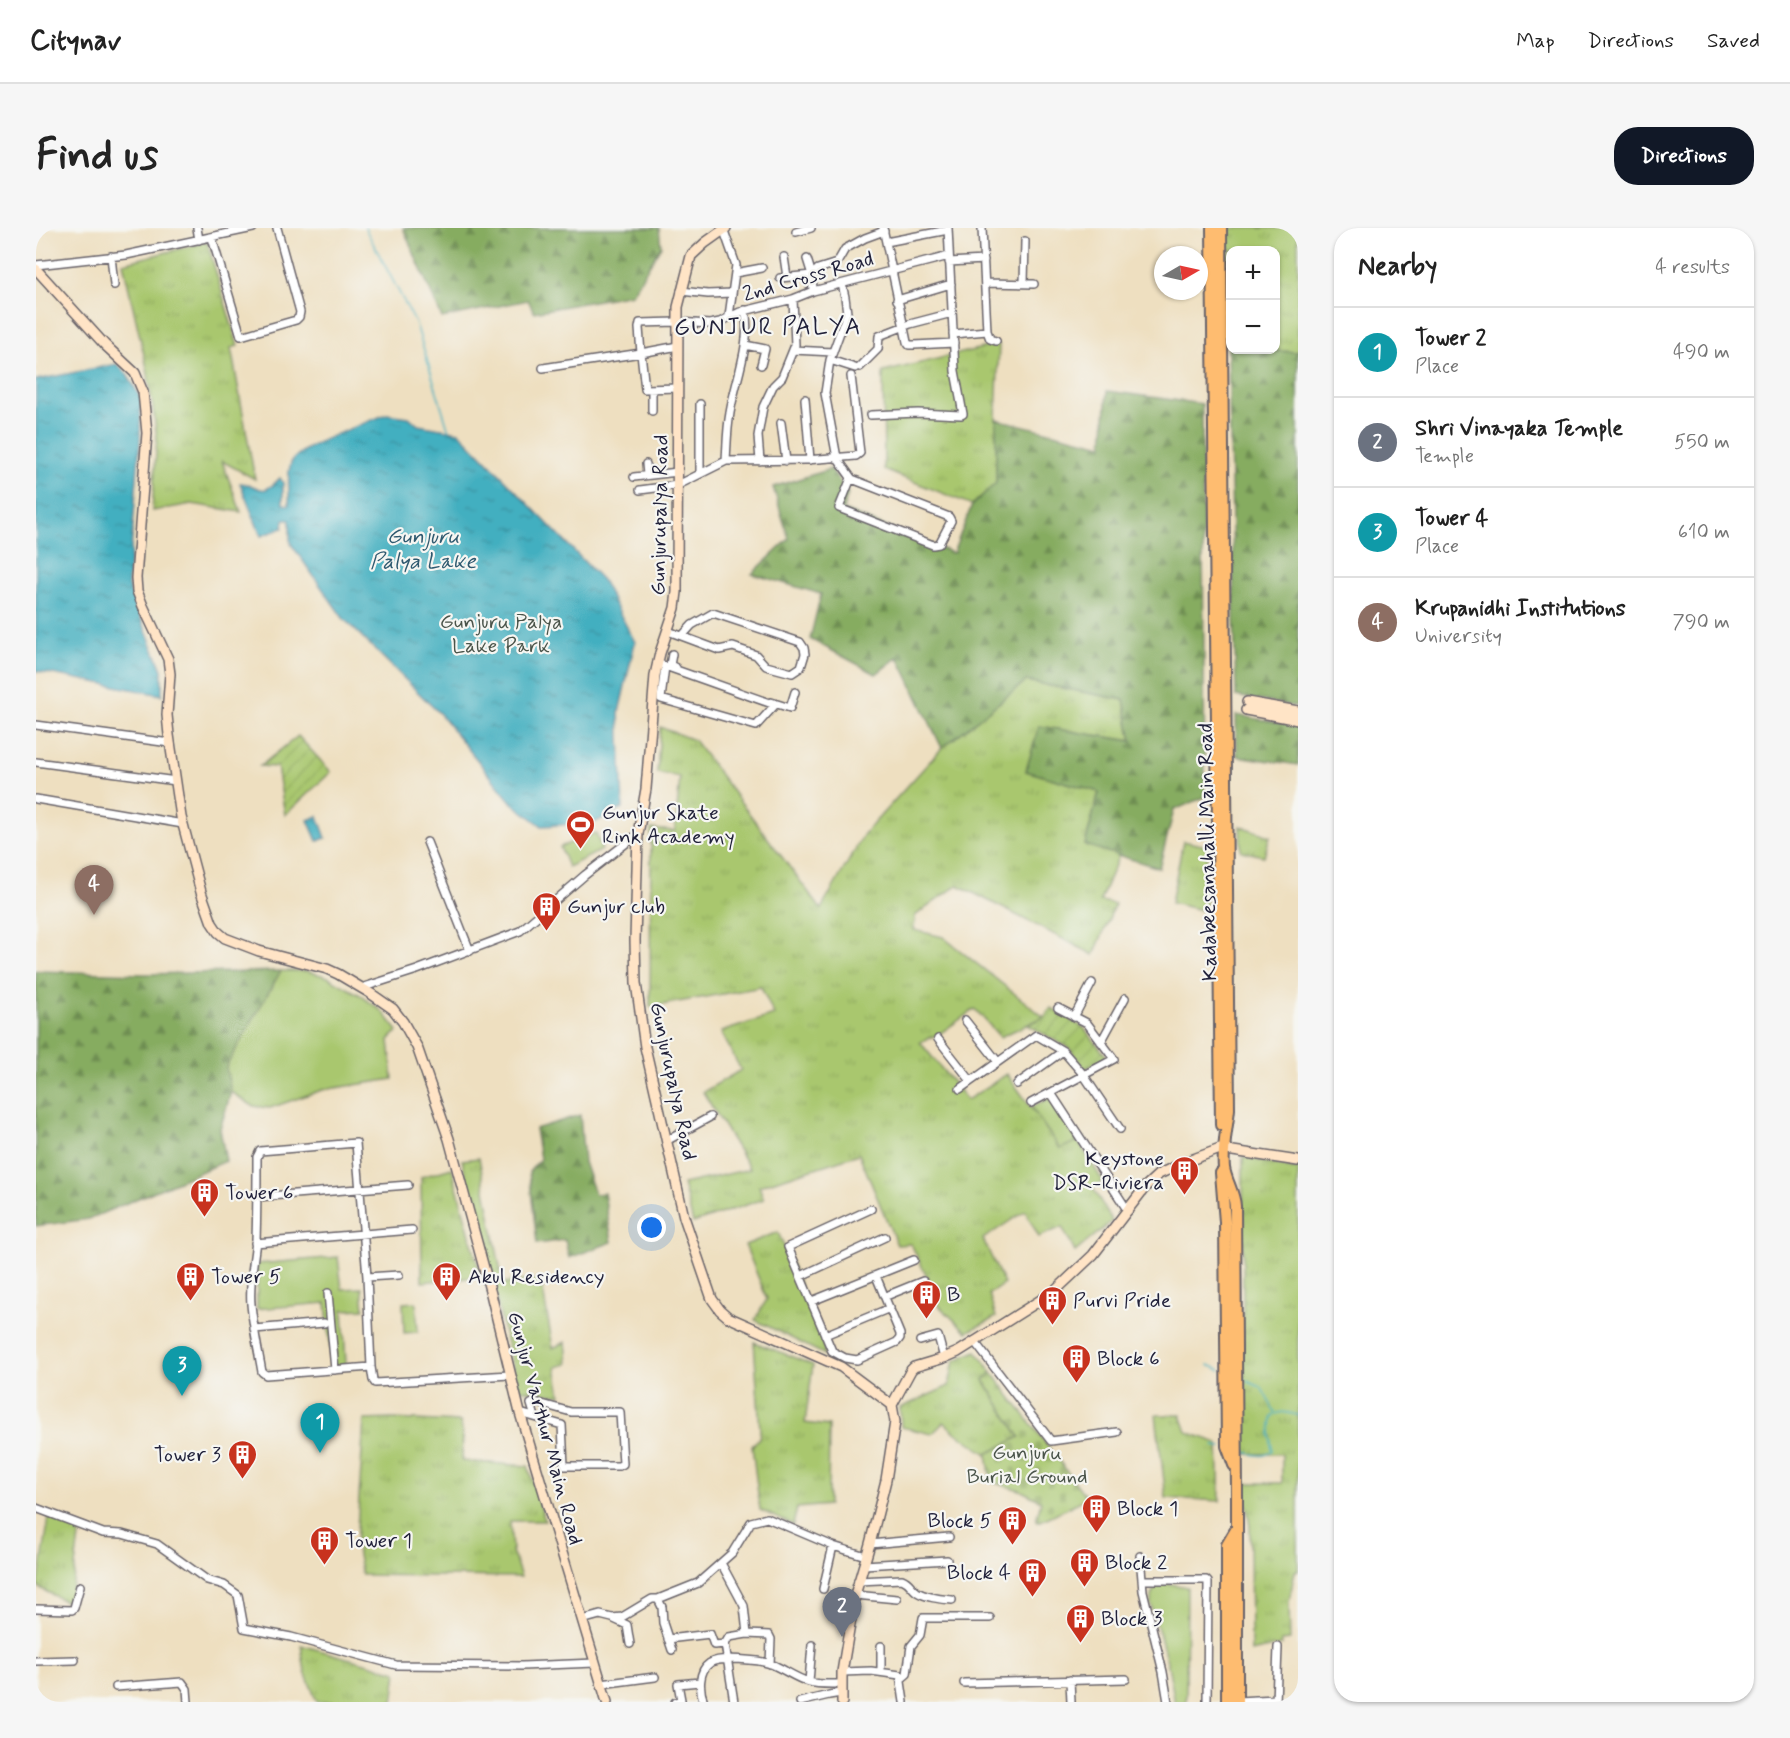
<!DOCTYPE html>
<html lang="en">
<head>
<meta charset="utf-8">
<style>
	body { margin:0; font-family:Mynerve,sans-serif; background:#f6f6f6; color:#222 }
	.controls { position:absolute; right:18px; top:18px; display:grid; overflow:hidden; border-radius:12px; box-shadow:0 2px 4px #0004 }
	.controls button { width:54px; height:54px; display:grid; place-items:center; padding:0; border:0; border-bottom:2px solid #e0e0e0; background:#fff; color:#222; font:30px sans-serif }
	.compass { position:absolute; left:1118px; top:18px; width:54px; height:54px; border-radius:50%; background:#fff; box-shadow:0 2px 4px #0004; rotate:81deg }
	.you { position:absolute; left:616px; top:1000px; width:21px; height:21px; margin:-15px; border:4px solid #fff; border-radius:50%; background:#1a73e8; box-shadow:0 0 0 9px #1a73e833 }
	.badge { display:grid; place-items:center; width:39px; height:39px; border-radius:50%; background:#111827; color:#fff; font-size:20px; font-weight:700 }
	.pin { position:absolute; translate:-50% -50px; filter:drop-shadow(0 2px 3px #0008) }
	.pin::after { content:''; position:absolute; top:32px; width:21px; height:18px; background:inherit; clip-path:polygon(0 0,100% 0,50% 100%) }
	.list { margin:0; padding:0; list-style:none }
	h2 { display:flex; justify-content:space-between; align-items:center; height:78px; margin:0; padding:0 24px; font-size:26px }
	h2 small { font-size:20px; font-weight:400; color:#767676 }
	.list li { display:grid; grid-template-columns:39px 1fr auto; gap:18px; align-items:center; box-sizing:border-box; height:90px; padding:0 24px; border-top:2px solid #e0e0e0 }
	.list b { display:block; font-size:22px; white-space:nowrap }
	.list p { margin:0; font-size:20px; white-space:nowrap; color:#767676 }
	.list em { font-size:20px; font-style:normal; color:#767676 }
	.map { position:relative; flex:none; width:1262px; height:1474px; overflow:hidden; border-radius:24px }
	header { display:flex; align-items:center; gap:36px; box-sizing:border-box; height:84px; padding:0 30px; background:#fff; border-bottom:2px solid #e0e0e0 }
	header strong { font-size:28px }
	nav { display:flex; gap:33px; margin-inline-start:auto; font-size:21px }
	.intro { display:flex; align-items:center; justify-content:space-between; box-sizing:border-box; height:144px; padding:0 36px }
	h1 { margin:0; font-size:42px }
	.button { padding:15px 27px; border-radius:24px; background:#111827; color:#fff; font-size:21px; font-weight:700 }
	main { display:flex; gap:36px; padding:0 36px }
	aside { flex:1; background:#fff; border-radius:24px; box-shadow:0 2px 4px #0004 }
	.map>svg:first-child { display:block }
	.grass { fill:url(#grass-tufts); stroke:#667454; stroke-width:1.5; fill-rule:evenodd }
	.forest { fill:url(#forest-firs); stroke:#54674e; stroke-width:1.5 }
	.cemetery { fill:url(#cemetery-stones); stroke:#667454; stroke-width:1.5 }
	.park { fill:#a9c76e; stroke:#667454; stroke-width:1.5 }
	.garden { fill:url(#garden-furrows); stroke:#667454; stroke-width:1.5 }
	.water { fill:url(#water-ripples); stroke:#32687e; stroke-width:1.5 }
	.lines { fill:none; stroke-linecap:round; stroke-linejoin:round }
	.stream { stroke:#43afc0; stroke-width:1.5 }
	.street-casing { stroke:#69646a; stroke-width:10 }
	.secondary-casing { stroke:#69646a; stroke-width:12 }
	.primary-casing { stroke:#69646a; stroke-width:14 }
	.street { stroke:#fff; stroke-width:7 }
	.secondary { stroke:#ffe4c6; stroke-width:9 }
	.primary { stroke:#febc70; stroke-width:10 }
	.labels { text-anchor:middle; stroke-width:4.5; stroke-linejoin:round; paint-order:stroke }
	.street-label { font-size:21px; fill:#22223b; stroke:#f6f6f2 }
	.park-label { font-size:21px; fill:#4a544a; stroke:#f6f6f2 }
	.poi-label { font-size:21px; fill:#22223b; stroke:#f6f6f2; text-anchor:start }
	.water-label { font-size:22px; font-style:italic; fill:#2f5a70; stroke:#f6f6f2 }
	.quarter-label { font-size:24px; letter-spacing:1.5px; fill:#22223b; stroke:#f6f6f2 }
</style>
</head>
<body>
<header>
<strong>Citynav</strong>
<nav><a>Map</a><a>Directions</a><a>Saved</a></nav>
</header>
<div class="intro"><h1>Find us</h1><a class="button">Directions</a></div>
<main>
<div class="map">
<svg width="1262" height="1474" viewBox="0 0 1262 1474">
	<defs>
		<pattern id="grass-tufts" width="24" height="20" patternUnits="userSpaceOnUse" patternTransform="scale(1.5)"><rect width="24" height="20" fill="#a9c76e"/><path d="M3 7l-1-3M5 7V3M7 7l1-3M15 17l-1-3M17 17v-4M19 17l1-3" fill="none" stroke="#91ab60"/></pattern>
		<pattern id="forest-firs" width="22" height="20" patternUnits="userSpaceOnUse" patternTransform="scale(1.5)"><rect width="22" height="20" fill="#86ac61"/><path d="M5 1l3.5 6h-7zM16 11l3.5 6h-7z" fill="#6d8c51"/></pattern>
		<pattern id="cemetery-stones" width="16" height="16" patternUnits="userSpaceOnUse" patternTransform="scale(1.5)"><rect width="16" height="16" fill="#a9c76e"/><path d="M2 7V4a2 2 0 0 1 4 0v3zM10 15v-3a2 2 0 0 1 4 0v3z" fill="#91ab60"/></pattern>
		<pattern id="garden-furrows" width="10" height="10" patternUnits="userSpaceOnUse" patternTransform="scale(1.5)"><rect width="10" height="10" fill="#a9c76e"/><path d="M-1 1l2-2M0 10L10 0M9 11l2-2" fill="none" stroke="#91ab60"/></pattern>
		<pattern id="water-ripples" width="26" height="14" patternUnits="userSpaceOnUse" patternTransform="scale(1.5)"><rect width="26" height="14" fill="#43afc0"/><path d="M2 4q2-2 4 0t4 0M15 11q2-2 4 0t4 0" fill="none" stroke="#388e9d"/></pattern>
	</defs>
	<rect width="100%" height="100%" fill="#f6f6f2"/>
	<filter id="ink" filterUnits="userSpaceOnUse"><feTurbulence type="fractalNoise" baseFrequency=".0167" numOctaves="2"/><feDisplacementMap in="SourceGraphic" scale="12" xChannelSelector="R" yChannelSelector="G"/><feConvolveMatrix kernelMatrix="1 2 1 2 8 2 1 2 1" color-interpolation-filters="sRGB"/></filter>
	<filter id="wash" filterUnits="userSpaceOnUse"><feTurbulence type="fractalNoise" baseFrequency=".008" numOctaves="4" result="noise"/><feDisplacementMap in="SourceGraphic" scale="24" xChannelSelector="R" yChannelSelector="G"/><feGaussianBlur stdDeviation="1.35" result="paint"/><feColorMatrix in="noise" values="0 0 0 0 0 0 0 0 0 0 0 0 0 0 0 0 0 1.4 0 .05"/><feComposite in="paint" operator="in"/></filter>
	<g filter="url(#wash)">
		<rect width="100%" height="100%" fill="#eedfc0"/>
		<path class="grass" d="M1191,0h71v124l-70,-3zM1194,22h46v100h-46z
			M171,14l31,104 -7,2 24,131 -33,-18 19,51 -49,-8 -40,7 5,-74 -10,-69 -24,-105z
			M963,116l-3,75v64l-24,22 -88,-35 -1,-98z
			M990,453l98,19 8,41 -93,-15 -13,45 73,21 -14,53 34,10 -19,46 15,3 -21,51 -136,-70 -43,31 -1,14 29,7 101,80 -44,20 -25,-28 -36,25 -19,8 47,58 40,-26 53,74 18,-7 25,40 -10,7 19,33 -37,31 -13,-25 -23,10 -14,-26 -42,28 21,45 -15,10 7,23 -29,15 -30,-28 -8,-23 -18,-37 -14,1 -38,-91 -100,32 5,13 -71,24 -10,-39 67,-15 -47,-77 38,-22 -20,-38 53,-17 -13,-28 -111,20 1,-178 24,2 5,-54 -23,-4 3,-46 34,13 127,169 43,-75 78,-86z
			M1204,598l30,10 -6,20 -23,-5z
			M1147,613l24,5 -1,65 -35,-8z
			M1207,929l50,12 5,-1v403h-3l-6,31 1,38 -9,1 1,4 -31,7 -1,-127 -7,-42h39v-29h-39z
			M443,930l24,125 38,-4 12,69 13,-6 2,22 -12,3 5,28 -43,-6 -56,-229z
			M416,940l29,109 -59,5 -1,-105z
			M742,1004l44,107 3,16 -70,-35 12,-21 -22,-54z
			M718,1114l59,23 -8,58 24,3 -1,79 -31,3 -4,17 -33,-15 -8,-64 7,-8 1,-8z
			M940,1123l16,21 -8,8 36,57 -33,17 -31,-21 -12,-11 -12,12 -31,-7 -1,-19 49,-22 5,-25z
			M1120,1187h25l6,17 31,11 2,58 -54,-3z
			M356,1191l69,3 2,19 -1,20 66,5 17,55h-35l2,30 9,26 -159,-2 -6,-30 8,-125z
			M13,1289l31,12 -10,75 -32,-17z
			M265,1417l96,27 -4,30h-76l-12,-30z"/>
		<path class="forest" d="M367,0h256l2,18 -29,48 -98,18 -6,-12 -86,18z
			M1192,121l70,3v355l-62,-11z
			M1071,163l95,13 3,393 -31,13 -15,58 -74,-23 14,-53 -73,-21 13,-45 93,15 -8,-41 -98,-19 -84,67 -44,-91 -22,17 -66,-35 11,-45 -69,-20 37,-35 -16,-52 58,-18 17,25 -5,16 110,43 19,-48 24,-22v-64l107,26z
			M1200,487l62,11v39l-61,-9z
			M0,743l108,3 137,-3 -55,96 5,25 -11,37 6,32 -137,58 -53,7z
			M544,887l4,47 11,32 9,-1 8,49 -43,16 -4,-18 -28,4 -8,-72 11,-13 -5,-30z"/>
		<path class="cemetery" d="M956,1144l95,126 -46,23h-5l5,-20 -21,-11 -29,-8 -4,-28 33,-17 -36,-57z"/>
		<path class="park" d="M560,605l6,17 -34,17 -8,-20z
			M245,743h26l21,6 14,8 18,10 23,17 15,19 -9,9 4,39 -71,11 -52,18 -17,-2 -22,-14 -5,-25z
			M1014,870l28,43 -18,8 -29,-42z
			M302,1029l4,32 20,-1 2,21 -21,1 3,54 -14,2 -6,-63 -69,6v-45z
			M380,1074l2,30 -14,1 -1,-30z
			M1135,1356l16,3 -1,115h-11l-7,-37 -17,-61c-1,-14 6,-20 20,-20z"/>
		<path class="garden" d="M262,508l33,36 -46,43 -8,-48 -17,-1z
			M1015,780l33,20 24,30 -23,11 -16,-21 -41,-23 16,-8z"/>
		<path class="water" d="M81,136l10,10 14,25 -1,43 -12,144 34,84v25l-126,-24v-291z
			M351,186l22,3 9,8 41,7 143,148 33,62 -16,70 4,96 -29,15 -52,3 -30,-23 -72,-89 -97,-96 -52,-74 -1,-5v-19h-6l-1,8 -22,8 -21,-53c21,1 19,17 40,-5l3,5v21l6,1c1,-13 -3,-29 2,-42 7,-17 77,-41 96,-49z
			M282,588l8,22 -9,3 -9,-21z"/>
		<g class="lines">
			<path class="stream" d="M329,0l51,96 33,107
				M1172,1137l13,5
				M1206,1151l19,8 14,25
				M1178,1218l8,1
				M1205,1223c12,3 23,9 31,-1l-2,-16 2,-17c8,-8 16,-4 26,-2"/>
		</g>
	</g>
	<g filter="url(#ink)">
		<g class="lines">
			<defs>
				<path id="street" d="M161,0l2,12
					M687,0l13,37 -7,51
					M847,0l24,114 2,3h5l40,-2
					M946,0l5,103 3,8 6,2
					M760,4l15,-4
					M176,10l29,98 55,-16 3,-3 1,-5 -23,-84
					M850,14l62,-12
					M75,28l3,29
					M748,29l3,20
					M771,31l5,16 6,-6 19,-6 8,-14 20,-11 19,-7
					M913,34l35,-2
					M0,37l90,-10 127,-27
					M699,45l27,-5
					M744,50l32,-3 1,16
					M949,55l49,1
					M988,55l1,-42
					M806,56l3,13 2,16 -17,47 -5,33 12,65 15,21 97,38 2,4 -12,23 -6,1 -94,-37 12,-30
					M645,63l27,3 24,-1
					M861,72l54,-16
					M917,106l34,-3
					M709,117l20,4 -4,16
					M642,118l-37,7 4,36 33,-1
					M757,122l40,2
					M794,132l25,8
					M824,139l18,-18 1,-13 31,-12 42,-11
					M507,140l98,-15 -2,-25 1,-5 37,-1 33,2 10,-2 20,-10 53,-13 20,-8 136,-35
					M769,171l5,61
					M664,176v69
					M616,183v-21
					M835,187l47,-2 43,2 2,-1 -8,-43 -7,-143
					M745,195l5,38
					M690,233c1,-16 1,-32 4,-48 5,-31 22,-71 15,-103
					M724,233l-2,-25 5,-29 10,-21 9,-9 13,-32 -2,-46
					M610,236l1,11
					M598,249l44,-5
					M604,262l38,-5 48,-24 80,-1 50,-4 4,-3 -9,-77
					M632,403l51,19 14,-3 23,8 10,11 26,7 9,-6 4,-13 -1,-6 -4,-6 -87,-29 -21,12 -10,11
					M636,426l-2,11 6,3
					M621,435l8,3 -4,33 95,27 19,-21 -110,-39
					M735,474l19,6 5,-16
					M0,497l134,18
					M0,534l140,19
					M0,571l147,25
					M391,614l43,109
					M325,760l56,-18 103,-39 65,-56 53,-41
					M1038,789l18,-34
					M929,792l33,42
					M902,811l33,42
					M1065,814l24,-44
					M981,856l46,-33
					M924,861l76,-54 27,16 20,23 37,55
					M1015,865l77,118
					M995,875l83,-44 -27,-36 -29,-15
					M632,912l42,-23
					M221,969l151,-12
					M835,981l-83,38 44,104 13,7 12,2 40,-18 3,-4v-4l-24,-58
					M219,1015l157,-13
					M765,1048l84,-39
					M331,1049l32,-2
					M292,1065l7,77
					M850,1068l37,-15
					M776,1073l102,-41
					M218,1101l70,-6
					M789,1107l65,-27
					M884,1113l18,-5 6,22
					M938,1113l77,100 66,-9
					M335,1139l-105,8 -4,-3c-4,-23 -9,-45 -11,-68 -2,-22 3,-43 5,-64 1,-28 1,-56 1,-83l3,-6 96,-8 11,134 4,90 2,13 2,3 135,-8
					M484,1185l42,12 2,41h55l4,-2 -3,-52h-49l-36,-10 -4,2 4,13
					M0,1280l67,25 19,1 35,10 50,36 17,5 14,10 6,33 47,9 105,28 126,1 73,-3
					M834,1316l79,-7
					M1104,1328l3,35 20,81 5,30
					M685,1335l23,43 3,28
					M828,1337l83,-5
					M1106,1352h64l2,2 -1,120
					M822,1353l44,-2c8,3 9,9 15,13 10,6 24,7 35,8
					M787,1361l10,-43
					M819,1367l42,4
					M622,1371l40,-16 34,-30 19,-31 16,-4 66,28 33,10
					M0,1381l36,1 2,-2 6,-22
					M578,1391l13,6 3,19
					M546,1392l18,-5 12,3 10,-1 30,-18h6l4,8 1,16 9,27
					M632,1411l42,-5 4,11 11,-1
					M845,1418v26
					M0,1433l39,-1
					M806,1444l29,-1 29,4 4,27
					M865,1451l6,-5 4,-28 9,-11 3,-17h67
					M1034,1452l1,22
					M773,1454l3,-37
					M928,1455l162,-4
					M565,1456l54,-7
					M80,1459l66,-5 5,7 1,13
					M1201,1473l39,-2
					M639,1474l6,-2 -3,-16 22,-2
					M668,1474c-5,-12 -6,-31 6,-39 10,-7 49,-3 61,1 13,5 24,14 38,18 10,3 22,2 33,2
					M698,1474l-9,-58 4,-7 18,-3 22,1 2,4 -1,25
					M764,1474l29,-7 12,-2
					M1240,1474l2,-55"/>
				<path id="secondary" d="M690,0l-21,15 -14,13 -13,51 -1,285 -2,16 -15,45 -5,22 -9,114 -8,45 -3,106 1,43 9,64 39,170 28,82 8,11 8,7 113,50 51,38 3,17 -9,58 -16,64 -15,51 -13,77v30
					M0,41l69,76 30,28 8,19 4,41 -11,145 1,13 6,15 25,53 2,15 -3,41 2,20 12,82 20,75 11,31 6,9 7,6 34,13 68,18 11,5 32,19 23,16 10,13 14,25 32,92 42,155 29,119 87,289
					M1211,474l51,9
					M1210,482l52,10
					M856,1177l19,-35 3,-3 30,-9 14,-6 97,-61 38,-36 53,-69 13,-12 29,-13 32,-12 78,12"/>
				<path id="primary" d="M1176,0l9,897
					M1185,0l8,881c-2,20 -7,40 -5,59 2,13 10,24 11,38l2,289v207
					M1185,945l4,49 2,224 7,19
					M1191,1474v-157l10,-17"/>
			</defs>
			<use href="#street" class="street-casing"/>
			<use href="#secondary" class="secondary-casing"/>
			<use href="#primary" class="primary-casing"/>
			<use href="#street" class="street"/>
			<use href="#secondary" class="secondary"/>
			<use href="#primary" class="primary"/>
		</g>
	</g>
	<defs>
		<symbol id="stadium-pin" viewBox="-11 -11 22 30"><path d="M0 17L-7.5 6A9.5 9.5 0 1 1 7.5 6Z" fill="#c8321e" stroke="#f6f6f2"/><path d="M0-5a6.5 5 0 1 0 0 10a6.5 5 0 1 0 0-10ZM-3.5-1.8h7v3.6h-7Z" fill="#fff"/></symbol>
		<symbol id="building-pin" viewBox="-11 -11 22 30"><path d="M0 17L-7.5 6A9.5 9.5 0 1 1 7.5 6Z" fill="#c8321e" stroke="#f6f6f2"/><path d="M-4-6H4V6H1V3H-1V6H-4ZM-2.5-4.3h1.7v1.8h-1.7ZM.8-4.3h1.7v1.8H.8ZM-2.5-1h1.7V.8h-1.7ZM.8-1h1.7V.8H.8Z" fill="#fff"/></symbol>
	</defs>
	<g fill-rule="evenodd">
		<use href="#stadium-pin" x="528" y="580" width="33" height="45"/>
		<use href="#building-pin" x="494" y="662" width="33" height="45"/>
		<use href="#building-pin" x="1132" y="926" width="33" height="45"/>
		<use href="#building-pin" x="152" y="948" width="33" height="45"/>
		<use href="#building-pin" x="138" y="1032" width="33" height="45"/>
		<use href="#building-pin" x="394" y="1032" width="33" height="45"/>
		<use href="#building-pin" x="874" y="1050" width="33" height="45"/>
		<use href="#building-pin" x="1000" y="1056" width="33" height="45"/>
		<use href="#building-pin" x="1024" y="1114" width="33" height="45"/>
		<use href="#building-pin" x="190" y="1210" width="33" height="45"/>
		<use href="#building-pin" x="1044" y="1264" width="33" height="45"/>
		<use href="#building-pin" x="960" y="1276" width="33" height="45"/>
		<use href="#building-pin" x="272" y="1296" width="33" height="45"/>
		<use href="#building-pin" x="1032" y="1318" width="33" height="45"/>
		<use href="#building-pin" x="980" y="1328" width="33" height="45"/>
		<use href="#building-pin" x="1028" y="1374" width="33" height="45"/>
	</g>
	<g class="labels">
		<g class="street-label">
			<text transform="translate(772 48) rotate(-16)" y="7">2nd Cross Road</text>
			<text transform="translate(623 287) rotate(-89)" y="7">Gunjurupalya Road</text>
			<text transform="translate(1171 624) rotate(-91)" y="7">Kadabeesanahalli Main Road</text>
			<text transform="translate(638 853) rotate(78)" y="7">Gunjurupalya Road</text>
			<text transform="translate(510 1200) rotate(75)" y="7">Gunjur Varthur Main Road</text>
		</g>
		<g class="park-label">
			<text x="465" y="400">Gunjuru Palya<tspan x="465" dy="24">Lake Park</tspan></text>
			<text x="991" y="1231">Gunjuru<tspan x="991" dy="24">Burial Ground</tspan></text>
		</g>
		<g class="poi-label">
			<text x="566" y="591">Gunjur Skate<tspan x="566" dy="24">Rink Academy</tspan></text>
			<text x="531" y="685">Gunjur club</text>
			<text x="1128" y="937" text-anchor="end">Keystone<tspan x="1128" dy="24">DSR-Riviera</tspan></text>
			<text x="189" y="971">Tower 6</text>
			<text x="175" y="1055">Tower 5</text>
			<text x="432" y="1055">Akul Residency</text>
			<text x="911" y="1073">B</text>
			<text x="1037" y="1079">Purvi Pride</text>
			<text x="1061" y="1137">Block 6</text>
			<text x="185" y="1233" text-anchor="end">Tower 3</text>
			<text x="1081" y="1287">Block 1</text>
			<text x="956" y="1299" text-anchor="end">Block 5</text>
			<text x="309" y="1319">Tower 1</text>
			<text x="1069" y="1341">Block 2</text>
			<text x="975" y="1351" text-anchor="end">Block 4</text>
			<text x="1065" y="1397">Block 3</text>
		</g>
		<g class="water-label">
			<text x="387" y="315">Gunjuru<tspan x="387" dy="25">Palya Lake</tspan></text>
		</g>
		<g class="quarter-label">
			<text x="732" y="106">GUNJUR PALYA</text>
		</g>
	</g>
</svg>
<div class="controls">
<button>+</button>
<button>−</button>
</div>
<svg class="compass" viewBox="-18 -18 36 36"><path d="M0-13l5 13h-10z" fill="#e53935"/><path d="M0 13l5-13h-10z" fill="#767676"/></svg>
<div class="you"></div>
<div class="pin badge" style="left:284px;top:1225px;background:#0f9aa8">1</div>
<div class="pin badge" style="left:806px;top:1409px;background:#6b7280">2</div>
<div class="pin badge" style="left:146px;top:1168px;background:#0f9aa8">3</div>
<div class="pin badge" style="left:58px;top:687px;background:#8d6e63">4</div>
</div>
<aside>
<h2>Nearby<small>4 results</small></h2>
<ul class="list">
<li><span class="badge" style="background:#0f9aa8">1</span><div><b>Tower 2</b><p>Place</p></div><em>490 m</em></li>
<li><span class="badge" style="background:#6b7280">2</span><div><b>Shri Vinayaka Temple</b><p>Temple</p></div><em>550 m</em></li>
<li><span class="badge" style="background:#0f9aa8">3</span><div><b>Tower 4</b><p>Place</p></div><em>610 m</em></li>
<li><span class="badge" style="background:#8d6e63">4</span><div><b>Krupanidhi Institutions</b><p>University</p></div><em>790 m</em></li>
</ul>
</aside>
</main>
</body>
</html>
